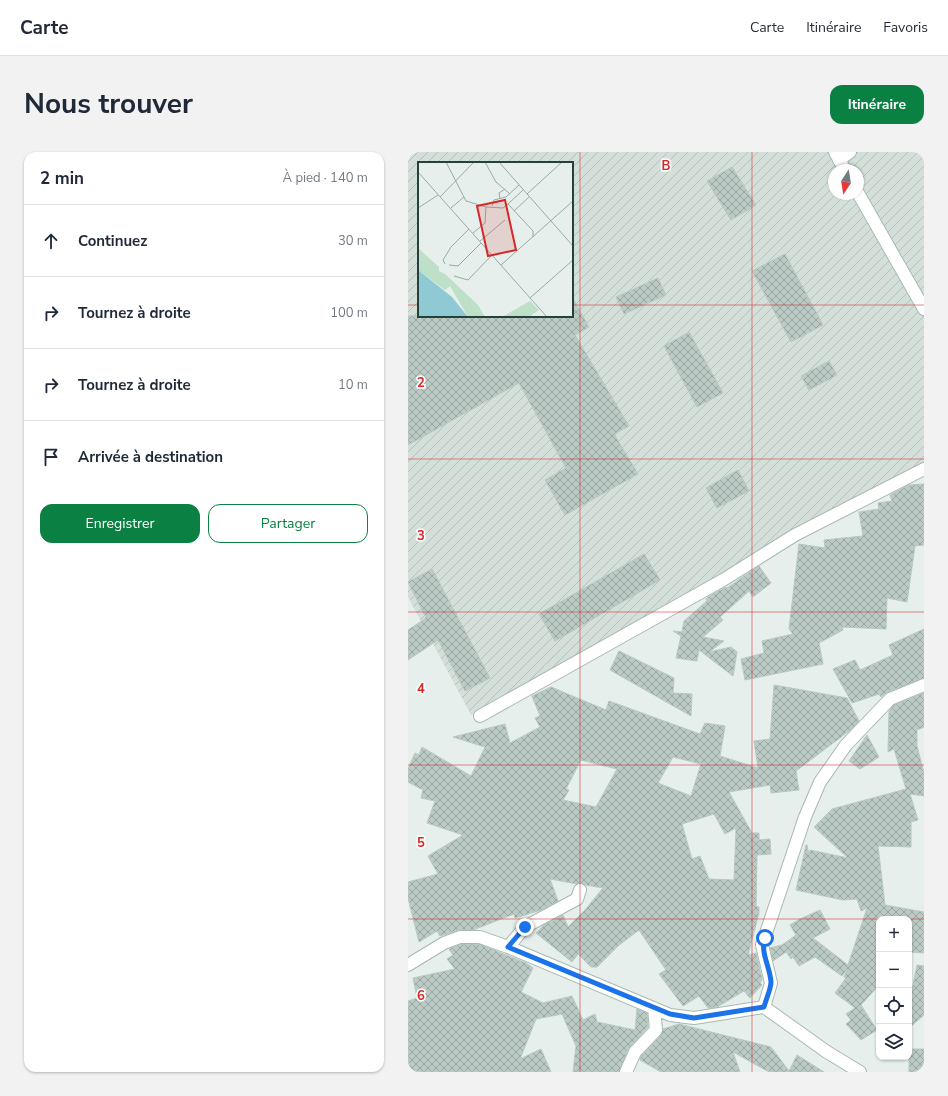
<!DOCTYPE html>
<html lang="fr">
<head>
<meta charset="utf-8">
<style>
	body { margin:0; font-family:"Nunito Sans",sans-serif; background:#f2f2f3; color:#1f2937 }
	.controls { position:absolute; right:12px; bottom:12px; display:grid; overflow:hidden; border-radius:8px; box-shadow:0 1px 3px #0004 }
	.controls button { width:36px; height:36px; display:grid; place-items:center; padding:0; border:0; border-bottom:1px solid #e0e1e3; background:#fff; color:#1f2937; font:20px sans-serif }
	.compass { position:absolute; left:420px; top:12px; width:36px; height:36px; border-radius:50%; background:#fff; box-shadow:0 1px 3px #0004; rotate:192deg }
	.stop { position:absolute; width:12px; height:12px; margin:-9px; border:3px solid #1a73e8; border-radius:50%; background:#fff }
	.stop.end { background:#1a73e8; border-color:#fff; box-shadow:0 1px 4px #0008 }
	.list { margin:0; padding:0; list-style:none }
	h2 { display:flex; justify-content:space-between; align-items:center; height:52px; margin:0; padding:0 16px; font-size:17px }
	h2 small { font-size:13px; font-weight:400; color:#747a83 }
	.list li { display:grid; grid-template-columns:26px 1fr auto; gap:12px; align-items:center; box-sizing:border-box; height:72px; padding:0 16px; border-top:1px solid #e0e1e3 }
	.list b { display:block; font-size:15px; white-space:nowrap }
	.list em { font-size:13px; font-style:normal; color:#747a83 }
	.actions { display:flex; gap:8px; padding:12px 16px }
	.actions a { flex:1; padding:9px 0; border:1px solid #0b8043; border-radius:12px; text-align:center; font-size:14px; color:#0b8043 }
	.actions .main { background:#0b8043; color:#fff }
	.icon { flex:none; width:22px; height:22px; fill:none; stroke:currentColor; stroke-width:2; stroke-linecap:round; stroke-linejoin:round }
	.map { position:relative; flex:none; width:516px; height:920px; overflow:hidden; border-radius:12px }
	header { display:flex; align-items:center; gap:24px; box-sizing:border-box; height:56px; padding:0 20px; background:#fff; border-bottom:1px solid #e0e1e3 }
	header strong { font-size:19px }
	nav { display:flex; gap:22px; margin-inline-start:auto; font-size:14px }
	.intro { display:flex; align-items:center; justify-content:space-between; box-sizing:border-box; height:96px; padding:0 24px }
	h1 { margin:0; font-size:28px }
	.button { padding:10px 18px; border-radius:12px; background:#0b8043; color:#fff; font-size:14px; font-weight:700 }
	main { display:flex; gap:24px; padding:0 24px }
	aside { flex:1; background:#fff; border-radius:12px; box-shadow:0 1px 3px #0004 }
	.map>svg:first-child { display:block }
	.industrial { fill:url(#industrial-furrows); fill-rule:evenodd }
	.building { fill:url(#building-cross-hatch); stroke:#b8c9c2; fill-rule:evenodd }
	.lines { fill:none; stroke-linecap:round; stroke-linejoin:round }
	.street-casing { stroke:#a8b8b2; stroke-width:14 }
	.secondary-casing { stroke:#a4bbb3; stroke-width:14 }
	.street { stroke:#fff; stroke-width:12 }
	.secondary { stroke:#fff; stroke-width:12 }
	.route { stroke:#1a73e8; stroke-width:5 }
	.grid { fill:none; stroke:#d62828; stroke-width:1; stroke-opacity:0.55 }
	.inset-road { fill:none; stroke:#98aaa4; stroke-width:1 }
	.view { fill:#d62828; fill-opacity:0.15; stroke:#d62828; stroke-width:2 }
	.inset-edge { fill:none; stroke:#24423a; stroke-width:2 }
	.grid-label { font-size:13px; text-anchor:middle; font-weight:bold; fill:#d62828; stroke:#f7fbf9; stroke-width:3.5; stroke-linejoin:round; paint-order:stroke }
</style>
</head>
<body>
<header>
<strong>Carte</strong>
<nav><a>Carte</a><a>Itinéraire</a><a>Favoris</a></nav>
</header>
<div class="intro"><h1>Nous trouver</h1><a class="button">Itinéraire</a></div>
<main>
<aside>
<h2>2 min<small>À pied · 140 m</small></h2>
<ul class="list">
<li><svg class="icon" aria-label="ahead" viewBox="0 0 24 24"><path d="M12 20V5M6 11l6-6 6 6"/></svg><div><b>Continuez</b></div><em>30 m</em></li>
<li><svg class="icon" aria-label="right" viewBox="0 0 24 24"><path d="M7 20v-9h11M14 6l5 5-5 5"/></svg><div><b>Tournez à droite</b></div><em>100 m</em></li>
<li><svg class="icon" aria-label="right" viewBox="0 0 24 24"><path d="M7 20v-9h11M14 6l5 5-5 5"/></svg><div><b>Tournez à droite</b></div><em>10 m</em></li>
<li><svg class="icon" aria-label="arrive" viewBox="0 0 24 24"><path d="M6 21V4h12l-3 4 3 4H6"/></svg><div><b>Arrivée à destination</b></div></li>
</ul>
<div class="actions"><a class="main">Enregistrer</a><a>Partager</a></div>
</aside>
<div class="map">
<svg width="516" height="920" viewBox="0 0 516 920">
	<defs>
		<pattern id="industrial-furrows" width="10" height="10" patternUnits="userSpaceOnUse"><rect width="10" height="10" fill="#d4dfda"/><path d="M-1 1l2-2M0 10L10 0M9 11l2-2" fill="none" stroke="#b6c1bc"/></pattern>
		<pattern id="building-cross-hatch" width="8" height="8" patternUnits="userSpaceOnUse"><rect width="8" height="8" fill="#bbcac4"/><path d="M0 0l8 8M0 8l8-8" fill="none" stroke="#98a6a0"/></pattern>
	</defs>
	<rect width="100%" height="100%" fill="#e6efeb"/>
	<path class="industrial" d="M0,0h516v314l-453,249 -63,-118zM11,11h153v153h-153zM426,18h24v24h-24z"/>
	<path class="building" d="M324,15l24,38 -25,15 -24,-39z
		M377,102l38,71 -32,17 -39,-71z
		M250,126l8,17 -42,19 -8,-17z
		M164,145l17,30 -14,8 54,91 -15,8 24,40 -73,41 -20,-35 21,-12 -47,-85 -111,62v-129h164z
		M281,180l34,61 -26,14 -33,-61z
		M421,209l8,14 -28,15 -8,-14z
		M330,318l11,21 -32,17 -11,-20z
		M516,332v61l-9,1 -8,56 -20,-4 -1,31 -44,-2 1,3 -24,13 4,21 -78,16 -4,-21 23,-6 -2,-12 31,-7 -4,-5 10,-85 26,4 -1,-8 39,-4 -4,-24 20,-3 -1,-6 14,-2 -2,-6 19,-10z
		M236,402l16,26 -105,61 -16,-27z
		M351,414l12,17 -18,14 -4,-6 -29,26 3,3 -20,17 21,4 -15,11 22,-5 6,5 -4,24 -34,-26 -2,11 -21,-3 5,-22 -8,-5 9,1 2,-11 23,-20 -1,-2 2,-2 18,-10 1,1z
		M24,417l58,109 -25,13 -27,-51 -30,20v-30l18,-12 -18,-36z
		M516,477v49l-37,14 -6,5 -2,-3 -27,9 -19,-34 22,-9 5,10 33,-15 -4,-10z
		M211,499l55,27 -1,15 19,1 -1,22 -81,-46z
		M366,533l73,13 12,23 -10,10 -53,40 3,19 -28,3 -1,-8 -41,7 23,41h7v7l11,-1 1,15 -14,1 -1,51 3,1v6l-11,42 8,-2 6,26 -2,4 2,2 -12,13 -6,-7 -27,16 -9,1 -9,-12 -16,10 -24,-32 7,-4 -27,-40 -21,16 -21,21h-6l-13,-13 -6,8 -36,-29 8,-8 19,-10 5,12 17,-17 18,-22 -17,-3 -4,-2 -5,1 -27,-5 8,22 -17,9 -26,8 -1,-4 -41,16h-15l-18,6 -3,-5 -18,11 -11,-44v-16l30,-8 -10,-18 35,-21 -36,-12 8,-22 -14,-3 2,-8 -15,-8v-13l7,-16 4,2 3,-8 49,29 14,-29 -32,-10 52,-13 5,19 30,-16 -5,-9 5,-2 -8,-20 19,-9 55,23 3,-9 91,33 5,-11 20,3 -5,30 38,12 -4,-27 16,-2zM265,605l28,7 -10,32 -33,-13zM173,608l36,9 -21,38 -33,-7 6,-10 -3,-1zM306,662l11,20 11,-6 -2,52 -25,-1 -9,-23 -8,3 -10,-35z
		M516,541v34l-7,3v16l7,27v23l-14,-2 8,26 -7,2v25l-33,-1 7,59 39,7v41l-15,-1v-33h-30v66l-18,20 16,25 -16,10 -15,-16 5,-4 -5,-6 9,-6 -20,-15 11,-15 -2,-1 3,-8 -5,7 -27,-19 -16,9 -6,-9 -2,2 -5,-7 -13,9 -3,-13 12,-3 14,-10 -6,-10 10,-6 20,-9 10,19 -17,9 35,27 19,-57 -6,3 -4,-12 -14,1 -47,-10 10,-45h1l2,10 1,-5 38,8 -34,-31 18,-18 74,-20 -12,-40 -6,3 1,-41 5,-6z
		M459,583l12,22 -19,12 -11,-8z
		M53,792h18l47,19 7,5 -12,24 22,11 29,-7 11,24 12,-6 2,8 38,8 2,-21 10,4 1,14 -20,22 -9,23h-46l3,-26 -14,-32 -26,5 -16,40 21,-10 10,23h-143v-71l9,-3 -4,-20 42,-9 -8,-10 6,-4 -4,-6z
		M509,813l7,1v49l-15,13v-23z
		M271,872l92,23 18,24 8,-16 27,17h-55l-36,-20 7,20h-79l-21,-12 1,-4 20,-21 2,-6z
		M501,897h15v23h-15z"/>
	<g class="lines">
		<defs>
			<path id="street" d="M431,8l11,-8
				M72,564l243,-136 72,-45 129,-66
				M100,795l17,-20 52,-28 3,-9
				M0,813l36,-22 16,-6h20l28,10 162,68 24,3 70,-11 63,45 33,20
				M356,855l7,-24 -9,-38 43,-128 15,-35 26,-37 44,-46 34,-14
				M218,920l9,-20 21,-22 -2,-22"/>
			<path id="secondary" d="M427,0l10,18
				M450,41l66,116"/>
		</defs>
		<use href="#street" class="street-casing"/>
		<use href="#secondary" class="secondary-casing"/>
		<use href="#street" class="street"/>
		<use href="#secondary" class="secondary"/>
	</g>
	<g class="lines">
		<path class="route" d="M117,775l-17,20 162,67 24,4 70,-11c2,-8 7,-18 7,-25 -1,-16 -11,-29 -6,-44"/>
	</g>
	<path class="grid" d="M172,0v920M344,0v920M0,153h11M164,153h352M0,307h516M0,460h516M0,613h516M0,767h516"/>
	<g transform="translate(10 10)">
		<rect width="155" height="155" fill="#e6efeb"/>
		<path d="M112,139l9,9 -10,7h-27z" fill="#bfe0c8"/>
		<path d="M0,86l21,19v4l6,3 33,31 7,12h-17l-18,-31 -5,4 -27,-20z" fill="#bfe0c8"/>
		<path d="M0,108l34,27 16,20h-50z" fill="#8ec9d4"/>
		<path class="inset-road" d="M28,0l20,39 20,6 17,1 5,-4M67,0l11,20 14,12M81,0l74,84M0,10l129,145M105,28l-15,14 25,27v6M109,32l35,-32M22,35l34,-35M82,37l-1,-6 6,-4M74,44l2,-6 12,-3 13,-12M0,46l20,-13M33,46l13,-11M96,49l15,-14M55,71l12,-10 1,-16M62,79l25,-21M27,102l-2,-4 8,-13 18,-18M31,103l9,1 23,-23M83,103l72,-64M36,114l14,4 24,-25M112,136l43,-38"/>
		<path class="view" d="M87,38l11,50 -28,6 -11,-50z"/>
		<rect width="155" height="155" class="inset-edge"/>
	</g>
	<g class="grid-label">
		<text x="258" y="18">B</text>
		<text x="13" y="235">2</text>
		<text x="13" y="388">3</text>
		<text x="13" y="541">4</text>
		<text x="13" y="695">5</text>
		<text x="13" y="848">6</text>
	</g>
</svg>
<div class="controls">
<button>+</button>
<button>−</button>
<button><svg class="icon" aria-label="locate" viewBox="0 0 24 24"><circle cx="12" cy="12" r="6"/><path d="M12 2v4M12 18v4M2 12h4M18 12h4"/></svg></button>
<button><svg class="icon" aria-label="layers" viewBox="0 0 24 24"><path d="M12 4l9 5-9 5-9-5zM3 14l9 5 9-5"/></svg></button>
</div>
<svg class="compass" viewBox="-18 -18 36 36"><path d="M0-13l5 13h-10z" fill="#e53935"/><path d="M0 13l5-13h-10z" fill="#747a83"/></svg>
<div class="stop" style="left:357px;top:786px"></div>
<div class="stop end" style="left:117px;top:775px"></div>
</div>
</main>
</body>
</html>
